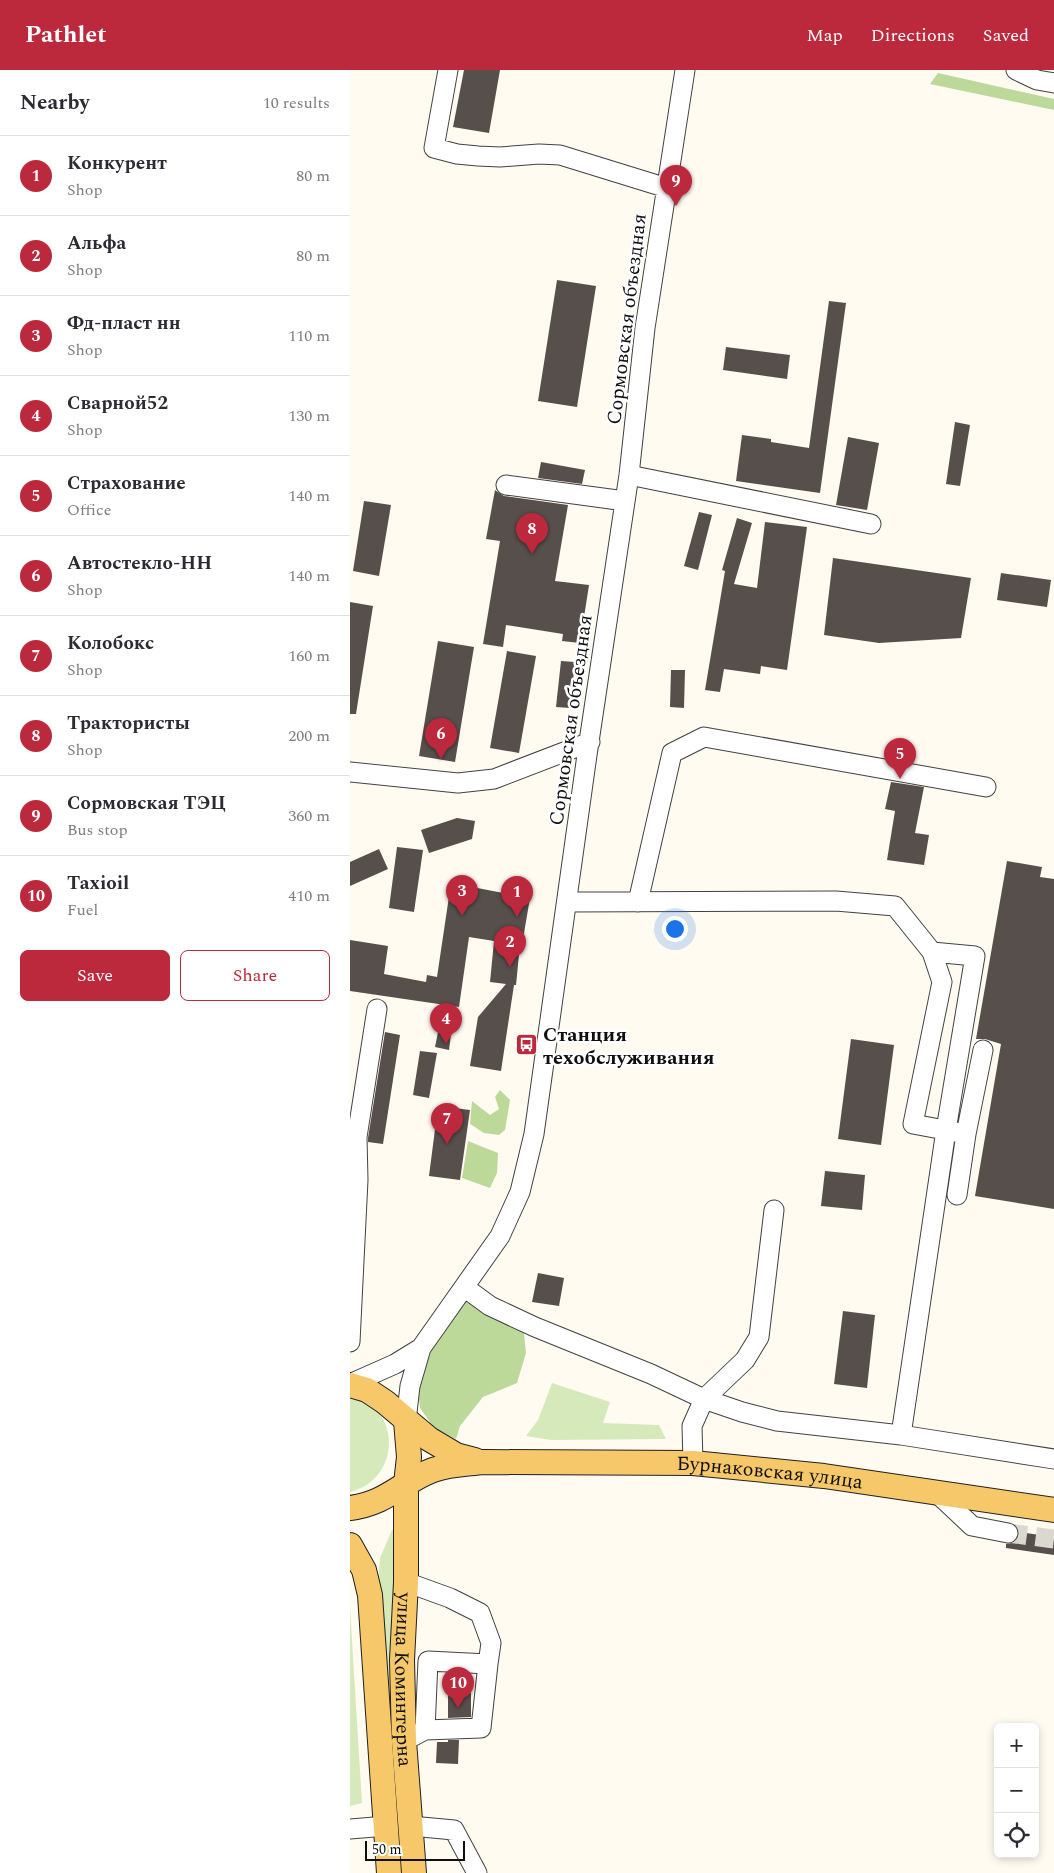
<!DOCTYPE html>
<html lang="en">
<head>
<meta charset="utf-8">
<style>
	body { margin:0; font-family:Spectral,serif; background:#f7f7f7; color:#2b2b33 }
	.controls { position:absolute; right:15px; bottom:15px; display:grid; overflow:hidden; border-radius:8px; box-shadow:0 2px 8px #0003 }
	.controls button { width:45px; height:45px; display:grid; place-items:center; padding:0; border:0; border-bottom:1px solid #e1e1e2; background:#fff; color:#2b2b33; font:25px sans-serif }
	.scale { position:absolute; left:15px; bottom:12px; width:100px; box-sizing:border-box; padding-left:5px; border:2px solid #0f0f0f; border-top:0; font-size:14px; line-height:18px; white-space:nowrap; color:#0f0f0f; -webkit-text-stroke:4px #fff; paint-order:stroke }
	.you { position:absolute; left:324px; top:858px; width:18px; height:18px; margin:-12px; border:4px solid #fff; border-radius:50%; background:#1a73e8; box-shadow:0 0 0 8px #1a73e833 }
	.badge { display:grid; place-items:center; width:32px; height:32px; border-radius:50%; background:#bd293c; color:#fff; font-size:16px; font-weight:700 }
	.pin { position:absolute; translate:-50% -41px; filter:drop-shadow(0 1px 2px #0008) }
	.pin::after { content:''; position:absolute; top:26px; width:18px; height:15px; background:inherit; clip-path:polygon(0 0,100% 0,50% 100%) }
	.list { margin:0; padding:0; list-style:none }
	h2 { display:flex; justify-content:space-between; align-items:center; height:65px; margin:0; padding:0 20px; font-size:21px }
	h2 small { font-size:16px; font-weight:400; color:#7c7c81 }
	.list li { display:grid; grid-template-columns:32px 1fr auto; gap:15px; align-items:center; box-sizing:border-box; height:80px; padding:0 20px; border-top:1px solid #e1e1e2 }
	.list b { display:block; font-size:19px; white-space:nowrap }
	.list p { margin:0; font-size:16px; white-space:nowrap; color:#7c7c81 }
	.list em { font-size:16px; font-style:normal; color:#7c7c81 }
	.actions { display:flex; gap:10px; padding:15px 20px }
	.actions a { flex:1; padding:11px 0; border:1px solid #bd293c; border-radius:8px; text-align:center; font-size:18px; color:#bd293c }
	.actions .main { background:#bd293c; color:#fff }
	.icon { flex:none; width:28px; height:28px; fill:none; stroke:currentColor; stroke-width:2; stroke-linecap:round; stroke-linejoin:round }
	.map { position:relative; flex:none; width:704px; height:1803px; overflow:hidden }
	header { display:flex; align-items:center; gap:30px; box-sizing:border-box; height:70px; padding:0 25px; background:#bd293c; color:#fff }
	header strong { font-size:24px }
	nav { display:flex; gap:28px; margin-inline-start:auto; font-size:18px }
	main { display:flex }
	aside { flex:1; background:#fff }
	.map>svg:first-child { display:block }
	.green { fill:#d6e9bb }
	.forest { fill:#bcd99a }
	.building { fill:#574f4b }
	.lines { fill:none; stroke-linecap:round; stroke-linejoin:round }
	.minor-tunnel { stroke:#dbd8cf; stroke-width:19; stroke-dasharray:19 9; stroke-linecap:butt }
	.minor-casing { stroke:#424242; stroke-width:21 }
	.major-casing { stroke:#202020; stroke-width:26 }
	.minor { stroke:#fff; stroke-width:19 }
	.major { stroke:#f6c86a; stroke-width:24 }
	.labels { text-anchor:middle; stroke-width:5; stroke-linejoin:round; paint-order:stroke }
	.street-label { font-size:20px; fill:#0f0f0f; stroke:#fff }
	.poi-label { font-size:20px; font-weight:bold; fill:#0f0f0f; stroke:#fff; text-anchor:start }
</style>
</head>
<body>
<header>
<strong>Pathlet</strong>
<nav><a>Map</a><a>Directions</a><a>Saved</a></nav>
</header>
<main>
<aside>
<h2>Nearby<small>10 results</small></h2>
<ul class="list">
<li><span class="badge">1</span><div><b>Конкурент</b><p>Shop</p></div><em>80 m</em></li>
<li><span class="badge">2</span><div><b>Альфа</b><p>Shop</p></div><em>80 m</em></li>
<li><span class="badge">3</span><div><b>Фд-пласт нн</b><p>Shop</p></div><em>110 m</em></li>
<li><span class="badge">4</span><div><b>Сварной52</b><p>Shop</p></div><em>130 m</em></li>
<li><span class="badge">5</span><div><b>Страхование</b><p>Office</p></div><em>140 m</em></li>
<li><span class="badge">6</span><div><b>Автостекло-НН</b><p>Shop</p></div><em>140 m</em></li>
<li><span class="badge">7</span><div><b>Колобокс</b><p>Shop</p></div><em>160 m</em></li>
<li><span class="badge">8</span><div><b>Трактористы</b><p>Shop</p></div><em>200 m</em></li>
<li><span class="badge">9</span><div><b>Сормовская ТЭЦ</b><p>Bus stop</p></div><em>360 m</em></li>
<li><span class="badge">10</span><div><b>Taxioil</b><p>Fuel</p></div><em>410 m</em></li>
</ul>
<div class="actions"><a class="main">Save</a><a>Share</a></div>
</aside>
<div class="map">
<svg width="704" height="1803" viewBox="0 0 704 1803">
	<rect width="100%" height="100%" fill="#fffbf1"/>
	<path class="green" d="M202,1313l58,19 -7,21 56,2 7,14 -115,1 -25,-4 12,-16z
		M0,1328c53,7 51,82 0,94z
		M42,1460l6,1 -8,122 7,162 -19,-233 2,-24z
		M0,1538l12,195 -12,3z"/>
	<path class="forest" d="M588,3l116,26v11l-124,-26z
		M150,1020l10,10 -5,30 -6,5 -15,-2 -14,-9 2,-23 18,14 9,-6 -4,-12z
		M118,1071l30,12 -1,20 -7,15 -28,-10z
		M111,1228l19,5 44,30 2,20 -9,30 -34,14 -23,29 -4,13 -22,-11 -14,-20 -3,-27 9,-32z"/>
	<path class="building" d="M114,0h36l-11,63 -36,-6z
		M207,210l39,6 -19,121 -39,-6z
		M479,231l17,2 -26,190 -84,-12 6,-46 29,4v3l38,6z
		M376,277l64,8 -3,24 -64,-9z
		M605,352l15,3 -10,61 -14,-2z
		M498,367l31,6 -12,67 -31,-5z
		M191,392l44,8 -3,14 -44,-6z
		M145,420l9,6 64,9 -13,76 34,4 -9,58 -18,-2 1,-7 -57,-9 -3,22 -20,-3 17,-103 -14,-2z
		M14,431l27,4 -12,71 -26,-5z
		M349,442l13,3 -14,55 -14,-4z
		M387,448l15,5 -18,61 23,4 8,-66 42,5 -20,143 -26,-4 -1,8 -36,-5 -4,23 -15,-2 20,-119 -3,-1z
		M483,488l138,20 -10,60 -82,5 -55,-8z
		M651,503l50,7 -4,27 -50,-7z
		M0,532l23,4 -17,108h-6z
		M88,571l36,6 -19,115 -36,-6z
		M157,581l29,5 -17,97 -29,-5z
		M211,591l14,1 -5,46 -14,-1z
		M321,600h14l-1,38 -14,-1z
		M541,712l33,5 -9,46 14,2 -5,30 -37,-5 8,-49 -10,-2z
		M107,748l18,3 -3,18 -43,14 -8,-23z
		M47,777l26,3 -9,62 -25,-4z
		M29,779l9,20 -38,17v-24z
		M657,791l35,6 -2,10 14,2v330l-79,-13 26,-152 -16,-5h-9z
		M101,813l79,15 -8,47h-2l-4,40h-2l-13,86 -31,-5 8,-49 28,-33 -16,-2 4,-41 -25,-4 -10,70 -109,-16v-51l38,6 -4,28 42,8 1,-7 10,2z
		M35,962l15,3 -17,109 -15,-2v-4z
		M88,962l13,2 -2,16 -14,-3z
		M501,969l43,6 -13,100 -43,-6z
		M70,981l17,2 -8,45 -16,-3z
		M88,1036l32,4 -10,70 -31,-4z
		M475,1101l40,4 -3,35 -41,-4z
		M188,1203l26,5 -5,28 -27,-4z
		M493,1241l32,4 -8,73 -33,-4z
		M669,1462l35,5v18l-48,-7v-4l6,-1 5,-3z
		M98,1623h23v24l-23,1z
		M98,1670h11l-1,24 -22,-1 1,-21h11z"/>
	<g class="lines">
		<path class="minor-tunnel" d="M658,1463l46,6"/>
		<defs>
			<path id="minor" d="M98,0l-14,78 23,6 21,2 22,1 39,-3 21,1 107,33
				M666,0l21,10 17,3
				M279,405l242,49
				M156,415l119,16
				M0,702l108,11 36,-4 96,-37
				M217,832l269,-1 59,5 37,46 10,30 -29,142 53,10 17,-84
				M288,832l34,-149 32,-16 282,50
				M607,1125l9,-61
				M114,1217l26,19 45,21 116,47 53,25 38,13 35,9 124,14 153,24
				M0,1272l8,-162 -1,-43 20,-128
				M0,1314l45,-20 26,-16
				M56,1351l4,-35 11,-38 79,-112 20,-44 14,-58 53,-379 42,-280 16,-147 40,-258
				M551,1365l45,-305 29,-174 -43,-4
				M343,1393l-1,-37 12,-27 41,-39 14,-23 15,-127
				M587,1423l35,33 36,7
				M75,1660l56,-2 7,-64
				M54,1671l21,-11 3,-69 60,3 3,-21 -11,-30 -30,-15 -44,-16
				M61,1756l43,4 23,43
				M0,1759l36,-3"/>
			<g id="major">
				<path d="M0,1315l17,5 18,12 44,37 27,16 19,5"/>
				<path id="s1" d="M56,1351l3,36 -3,27v98l-4,78 2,81 10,132"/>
				<path id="s2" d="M0,1438c38,-5 51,-26 83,-38 16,-6 33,-6 50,-8l210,1 131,13 230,34"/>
				<path d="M0,1475l14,25 6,25 19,278"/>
			</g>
		</defs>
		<use href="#minor" class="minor-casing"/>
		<use href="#major" class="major-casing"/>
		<use href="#minor" class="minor"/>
		<use href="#major" class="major"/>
	</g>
	<defs>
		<symbol id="bus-square" viewBox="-11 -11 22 22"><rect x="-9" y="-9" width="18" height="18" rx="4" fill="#bd293c" stroke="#fff"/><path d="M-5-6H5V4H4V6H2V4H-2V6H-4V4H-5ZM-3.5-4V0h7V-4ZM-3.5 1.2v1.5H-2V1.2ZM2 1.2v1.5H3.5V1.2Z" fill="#fff"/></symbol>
	</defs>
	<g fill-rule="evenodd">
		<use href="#bus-square" x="164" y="962" width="25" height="25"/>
	</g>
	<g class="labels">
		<g class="street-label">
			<text transform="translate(276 249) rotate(-83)" y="7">Сормовская объездная</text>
			<text transform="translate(220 650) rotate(-82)" y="7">Сормовская объездная</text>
			<text dy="7" stroke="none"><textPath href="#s2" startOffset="430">Бурнаковская улица</textPath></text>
			<text dy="7" stroke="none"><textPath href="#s1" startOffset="259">улица Коминтерна</textPath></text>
		</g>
		<g class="poi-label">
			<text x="193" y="971">Станция<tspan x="193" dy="23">техобслуживания</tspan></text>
		</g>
	</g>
</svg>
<div class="controls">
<button>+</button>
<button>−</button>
<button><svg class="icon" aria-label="locate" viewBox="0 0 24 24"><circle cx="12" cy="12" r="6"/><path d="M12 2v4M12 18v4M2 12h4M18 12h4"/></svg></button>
</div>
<div class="scale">50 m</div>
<div class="you"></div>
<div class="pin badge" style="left:167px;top:847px">1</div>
<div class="pin badge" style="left:160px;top:897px">2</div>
<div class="pin badge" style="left:112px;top:846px">3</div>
<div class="pin badge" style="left:96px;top:974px">4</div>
<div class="pin badge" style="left:550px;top:709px">5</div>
<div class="pin badge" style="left:91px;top:689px">6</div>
<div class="pin badge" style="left:97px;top:1074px">7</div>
<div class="pin badge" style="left:182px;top:484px">8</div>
<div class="pin badge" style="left:326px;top:136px">9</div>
<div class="pin badge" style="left:108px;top:1638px">10</div>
</div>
</main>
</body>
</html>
